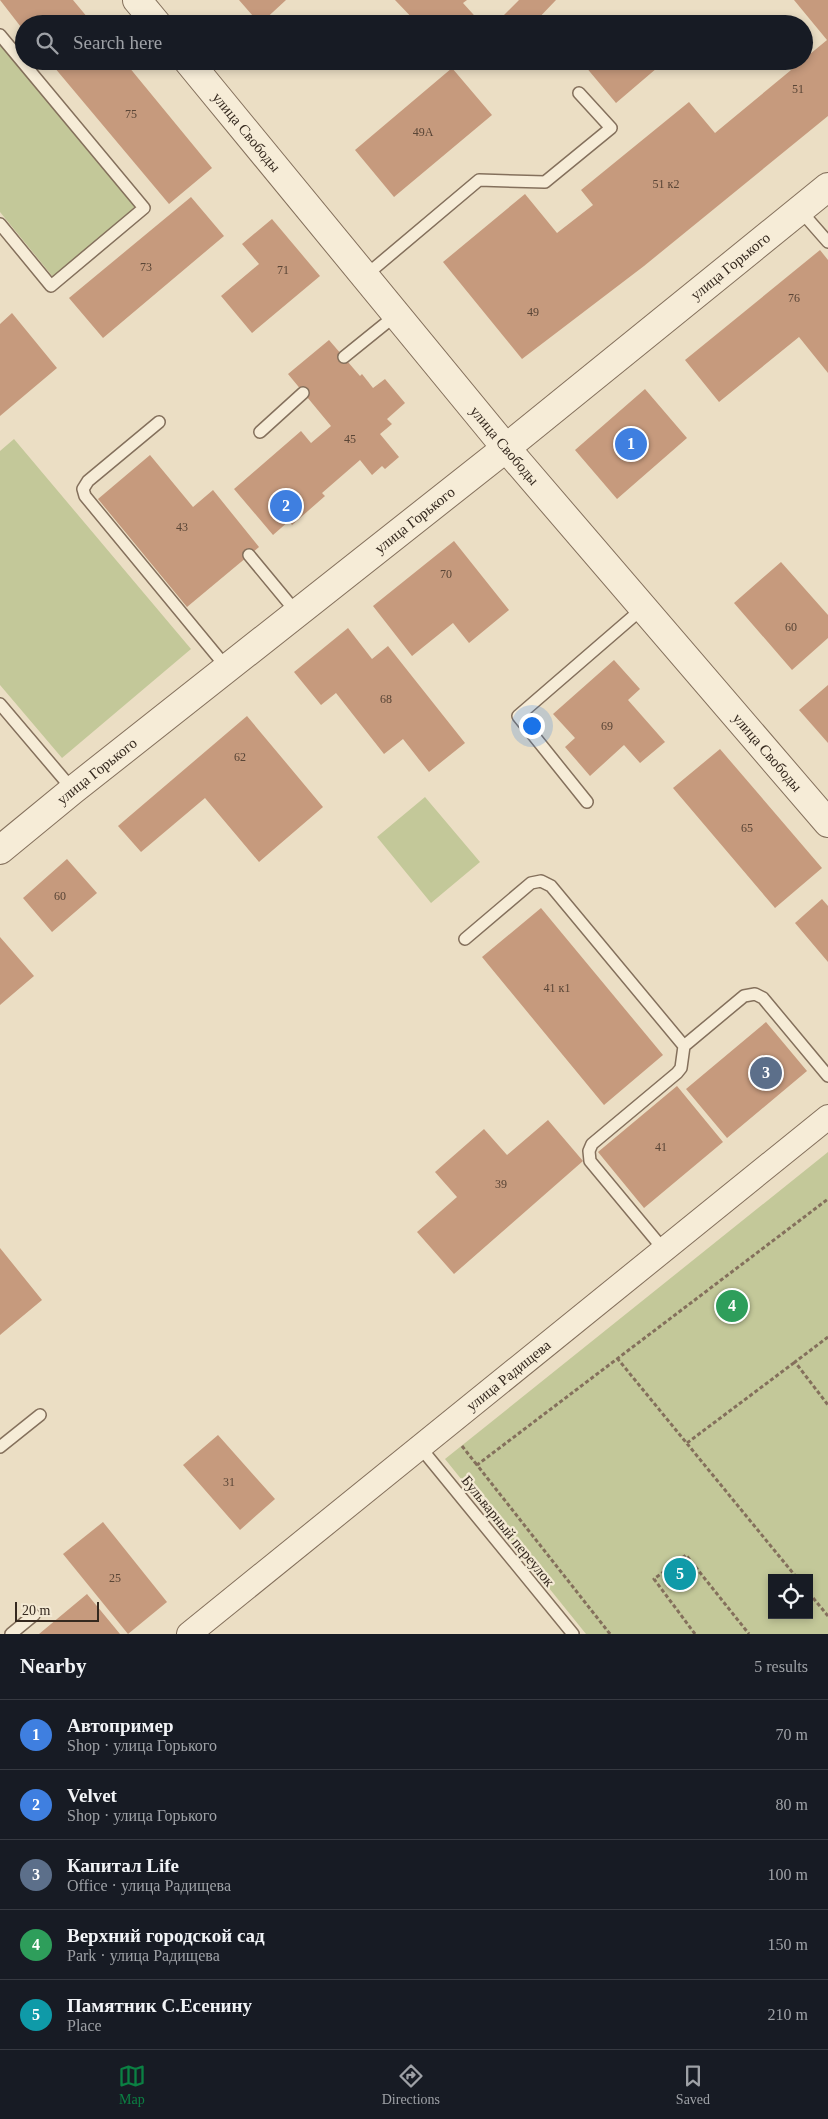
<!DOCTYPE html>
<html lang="en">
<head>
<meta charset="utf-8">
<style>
	body { margin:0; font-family:"Times New Roman",serif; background:#20242c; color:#f1f3f6 }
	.controls { position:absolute; right:15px; bottom:15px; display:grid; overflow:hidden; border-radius:0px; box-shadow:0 2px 8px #0003 }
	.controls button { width:45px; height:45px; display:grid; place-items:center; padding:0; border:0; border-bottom:1px solid #363941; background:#171b24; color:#f1f3f6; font:25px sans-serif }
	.scale { position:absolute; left:15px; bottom:12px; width:84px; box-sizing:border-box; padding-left:5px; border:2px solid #35291f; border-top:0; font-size:14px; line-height:18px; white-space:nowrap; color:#35291f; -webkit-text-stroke:4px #f3e9d3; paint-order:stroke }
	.you { position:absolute; left:531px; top:725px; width:18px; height:18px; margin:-12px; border:4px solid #fff; border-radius:50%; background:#1a73e8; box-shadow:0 0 0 8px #1a73e833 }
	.badge { display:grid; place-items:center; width:32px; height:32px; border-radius:50%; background:#0b8043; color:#fff; font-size:16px; font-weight:700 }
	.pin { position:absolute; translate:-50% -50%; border:2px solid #fff; box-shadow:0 1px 5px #0006 }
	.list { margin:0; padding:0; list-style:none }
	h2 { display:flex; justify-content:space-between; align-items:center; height:65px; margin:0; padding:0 20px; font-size:21px }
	h2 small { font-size:16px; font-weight:400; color:#9ea1a6 }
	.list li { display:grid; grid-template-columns:32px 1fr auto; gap:15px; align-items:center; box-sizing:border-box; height:70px; padding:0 20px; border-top:1px solid #363941 }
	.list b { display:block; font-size:19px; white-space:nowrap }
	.list p { margin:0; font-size:16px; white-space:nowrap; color:#9ea1a6 }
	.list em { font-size:16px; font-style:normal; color:#9ea1a6 }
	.icon { flex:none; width:28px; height:28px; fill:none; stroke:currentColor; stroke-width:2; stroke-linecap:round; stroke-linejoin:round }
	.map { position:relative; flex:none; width:828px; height:1634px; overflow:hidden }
	.search { position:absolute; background:#171b24; box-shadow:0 2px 8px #0003; left:15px; right:15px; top:15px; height:55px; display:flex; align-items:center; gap:12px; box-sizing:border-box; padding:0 18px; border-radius:28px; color:#9ea1a6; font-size:19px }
	.sheet { height:415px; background:#171b24 }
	nav { display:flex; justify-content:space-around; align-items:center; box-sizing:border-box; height:70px; border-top:1px solid #363941; background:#171b24; font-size:14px; color:#9ea1a6 }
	nav a { display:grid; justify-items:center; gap:2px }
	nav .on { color:#0b8043 }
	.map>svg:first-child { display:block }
	.green { fill:#c3c899; fill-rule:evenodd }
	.building { fill:#c69a7d }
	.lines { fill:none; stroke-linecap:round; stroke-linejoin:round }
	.service-casing { stroke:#84705c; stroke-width:14 }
	.minor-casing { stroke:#84705c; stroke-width:26 }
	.tertiary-casing { stroke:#84705c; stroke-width:30 }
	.path { stroke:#84705c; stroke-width:3; stroke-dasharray:4 2.5; stroke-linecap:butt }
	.service { stroke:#f6ecd7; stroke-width:11 }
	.minor { stroke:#f6ecd7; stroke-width:24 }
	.tertiary { stroke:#f6ecd7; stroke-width:28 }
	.labels { text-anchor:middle; stroke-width:4.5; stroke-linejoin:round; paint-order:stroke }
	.number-label { font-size:12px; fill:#594536 }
	.street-label { font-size:15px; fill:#35291f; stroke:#f3e9d3 }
</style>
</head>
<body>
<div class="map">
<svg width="828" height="1634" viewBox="0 0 828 1634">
	<rect width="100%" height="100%" fill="#ebdec4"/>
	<path class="green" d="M0,40l137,168 -84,69 -53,-65z
		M14,439l177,210 -129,109 -62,-73v-234z
		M425,797l55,65 -49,41 -54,-66z
		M828,1152v482h-242l-141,-175zM772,1578h37v37h-37z"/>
	<path class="building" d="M0,0h73l20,24h-69v7z
		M239,0h47l-26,24z
		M395,0h72l-4,3 19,21h-64z
		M519,0h37l-23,24h-24l-7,-7z
		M794,0h34v116l-184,150 -122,93 -79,-97 82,-68 32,39 36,-28 -12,-15 108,-88 26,31 87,-72h2v-2l23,-19z
		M49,61h75l88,107 -43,36z
		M591,61h61l5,7 -41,35 -31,-37z
		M452,68l40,47 -98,82 -39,-47z
		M191,197l33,39 -121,102 -34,-40z
		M272,219l48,57 -68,57 -31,-37 38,-32 -17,-20z
		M820,250l8,10v113l-29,-36 -80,65 -34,-42z
		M12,313l45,55 -57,48v-92z
		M329,340l31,36 2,-2 11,14 12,-9 20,24 -18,16 5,5 -12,10 19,23 -14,12 -3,-3 -10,9 -12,-15 -38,33 3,3 -33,29 -3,-4 -16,14 -39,-46 67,-58 10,12 20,-17 -43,-52z
		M645,389l42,49 -70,61 -42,-49z
		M150,455l43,52 20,-17 46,57 -72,60 -89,-108z
		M454,541l55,69 -40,33 -16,-20 -41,33 -39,-50z
		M781,562l47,53v23l-36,32 -58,-67z
		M348,628l24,31 16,-13 77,97 -36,29 -26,-33 -19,15 -48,-61 -15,12 -27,-33z
		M614,660l26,29 -12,11 37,42 -25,21 -16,-18 -34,31 -25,-29 10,-9 -22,-24z
		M828,685v58l-29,-33z
		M247,716l76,91 -64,55 -54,-64 -64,54 -23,-26z
		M720,749l102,119 -47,40 -102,-120z
		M67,859l30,34 -45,39 -29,-34z
		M822,899l6,7v56l-33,-39z
		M541,908l122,147 -59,50 -122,-148z
		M0,937l34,39 -34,29z
		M766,1022l41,49 -80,67 -41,-49z
		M677,1086l46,56 -79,66 -46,-56z
		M548,1120l35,41 -129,113 -37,-42 40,-35 -22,-25 49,-43 23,26z
		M0,1248l42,52 -42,35z
		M218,1435l57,64 -35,31 -57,-65z
		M103,1522l64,80 -39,32 -65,-80z
		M87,1594l33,40h-81z"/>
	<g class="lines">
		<defs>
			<path id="service" d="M0,35l144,173 -93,78 -51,-62
				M799,209l29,33
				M365,276l114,-96 66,2 66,-54 -32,-35
				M344,357l52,-42
				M159,422l-71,59 -5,8 2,7 142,172
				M260,432l43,-39
				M249,555l48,58
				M0,704l73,86
				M587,802l-69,-86 125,-108
				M465,939l66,-56 10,-2 10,5 133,160 60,-50 11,-2 8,4 65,78
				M664,1250l-74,-89 -1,-10 3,-7 85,-71 4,-5 3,-22
				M0,1447l40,-32
				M420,1447l153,187
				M11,1634l23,-19"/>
			<g id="minor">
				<path id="s1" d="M189,1634l639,-517"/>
			</g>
			<g id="tertiary">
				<path d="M137,0l20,24"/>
				<path id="s2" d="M188,61l318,387 322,375"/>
				<path id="s3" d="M0,850l73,-60 433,-342 322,-261"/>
			</g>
		</defs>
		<use href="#service" class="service-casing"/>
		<use href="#minor" class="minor-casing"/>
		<use href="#tertiary" class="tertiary-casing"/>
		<path class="path" d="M828,1337l-33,25 33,43
			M617,1358l180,220
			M687,1443l108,-81
			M462,1446l15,19
			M809,1593l19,23
			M610,1634l-133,-169 351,-266
			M695,1634l-41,-55 32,-24 63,79"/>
		<use href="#service" class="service"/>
		<use href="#minor" class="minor"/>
		<use href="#tertiary" class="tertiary"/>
	</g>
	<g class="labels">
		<g class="number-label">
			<text x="798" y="93">51</text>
			<text x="131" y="118">75</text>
			<text x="423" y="136">49А</text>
			<text x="666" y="188">51 к2</text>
			<text x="146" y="271">73</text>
			<text x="283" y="274">71</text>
			<text x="794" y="302">76</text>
			<text x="533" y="316">49</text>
			<text x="350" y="443">45</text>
			<text x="182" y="531">43</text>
			<text x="446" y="578">70</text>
			<text x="791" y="631">60</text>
			<text x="386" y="703">68</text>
			<text x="607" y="730">69</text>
			<text x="240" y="761">62</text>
			<text x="747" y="832">65</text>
			<text x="60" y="900">60</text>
			<text x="557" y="992">41 к1</text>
			<text x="661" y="1151">41</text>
			<text x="501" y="1188">39</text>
			<text x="229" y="1486">31</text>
			<text x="115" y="1582">25</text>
		</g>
		<g class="street-label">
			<text dy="5" stroke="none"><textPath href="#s2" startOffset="92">улица Свободы</textPath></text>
			<text dy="5" stroke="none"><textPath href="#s3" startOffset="935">улица Горького</textPath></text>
			<text dy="5" stroke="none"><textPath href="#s2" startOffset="498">улица Свободы</textPath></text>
			<text dy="5" stroke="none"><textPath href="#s3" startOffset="530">улица Горького</textPath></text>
			<text dy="5" stroke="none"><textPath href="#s2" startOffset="902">улица Свободы</textPath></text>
			<text dy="5" stroke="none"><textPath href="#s3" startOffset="125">улица Горького</textPath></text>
			<text dy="5" stroke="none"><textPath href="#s1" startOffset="411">улица Радищева</textPath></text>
			<text transform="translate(508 1531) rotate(51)" y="5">Бульварный переулок</text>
		</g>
	</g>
</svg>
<div class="controls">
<button><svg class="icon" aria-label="locate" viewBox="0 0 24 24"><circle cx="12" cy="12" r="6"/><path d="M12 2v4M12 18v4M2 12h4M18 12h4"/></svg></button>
</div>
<div class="scale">20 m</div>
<div class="you"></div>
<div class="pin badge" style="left:631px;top:444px;background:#3f7fe0">1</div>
<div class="pin badge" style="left:286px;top:506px;background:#3f7fe0">2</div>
<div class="pin badge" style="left:766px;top:1073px;background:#5c6f8a">3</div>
<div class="pin badge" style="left:732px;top:1306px;background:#2e9e5b">4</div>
<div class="pin badge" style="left:680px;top:1574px;background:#0f9aa8">5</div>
<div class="search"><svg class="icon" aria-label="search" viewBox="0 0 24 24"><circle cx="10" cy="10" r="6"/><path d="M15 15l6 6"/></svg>Search here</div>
</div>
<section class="sheet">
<h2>Nearby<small>5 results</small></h2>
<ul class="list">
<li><span class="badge" style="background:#3f7fe0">1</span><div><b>Автопример</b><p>Shop · улица Горького</p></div><em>70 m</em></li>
<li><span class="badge" style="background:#3f7fe0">2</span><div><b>Velvet</b><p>Shop · улица Горького</p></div><em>80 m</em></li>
<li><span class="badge" style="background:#5c6f8a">3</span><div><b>Капитал Life</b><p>Office · улица Радищева</p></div><em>100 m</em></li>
<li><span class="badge" style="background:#2e9e5b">4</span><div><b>Верхний городской сад</b><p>Park · улица Радищева</p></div><em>150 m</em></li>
<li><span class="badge" style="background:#0f9aa8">5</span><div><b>Памятник С.Есенину</b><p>Place</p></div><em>210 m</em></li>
</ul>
</section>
<nav>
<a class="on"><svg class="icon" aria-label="map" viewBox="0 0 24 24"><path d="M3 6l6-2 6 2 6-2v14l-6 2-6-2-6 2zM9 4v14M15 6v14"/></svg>Map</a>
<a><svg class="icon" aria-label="directions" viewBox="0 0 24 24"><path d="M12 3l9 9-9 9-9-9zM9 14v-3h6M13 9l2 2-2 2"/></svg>Directions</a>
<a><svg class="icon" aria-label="saved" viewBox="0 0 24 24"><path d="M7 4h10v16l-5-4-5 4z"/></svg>Saved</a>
</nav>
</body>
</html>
